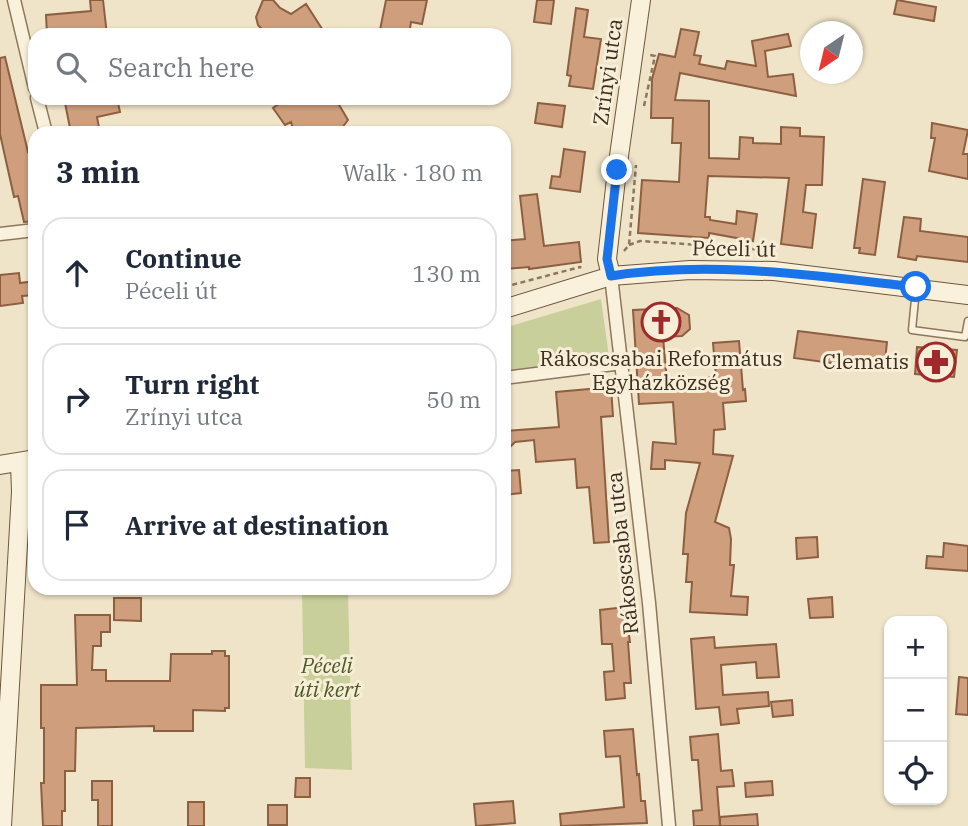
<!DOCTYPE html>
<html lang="en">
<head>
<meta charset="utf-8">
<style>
	body { margin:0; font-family:"IBM Plex Serif",serif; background:#f6f6f7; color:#1f2937 }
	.controls { position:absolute; right:21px; bottom:21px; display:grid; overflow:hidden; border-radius:14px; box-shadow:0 2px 5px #0004 }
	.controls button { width:63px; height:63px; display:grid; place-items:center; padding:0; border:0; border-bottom:2px solid #e0e1e3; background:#fff; color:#1f2937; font:35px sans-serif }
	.compass { position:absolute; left:800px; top:21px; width:63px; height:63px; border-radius:50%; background:#fff; box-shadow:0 2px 5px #0004; rotate:215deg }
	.stop { position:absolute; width:21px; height:21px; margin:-16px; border:5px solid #1a73e8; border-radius:50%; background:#fff }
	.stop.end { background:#1a73e8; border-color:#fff; box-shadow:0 2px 7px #0008 }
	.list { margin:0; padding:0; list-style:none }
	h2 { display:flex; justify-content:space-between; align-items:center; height:91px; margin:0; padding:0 28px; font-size:30px }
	h2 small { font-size:23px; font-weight:400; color:#747a83 }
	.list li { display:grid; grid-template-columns:46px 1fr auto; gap:21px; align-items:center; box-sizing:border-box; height:112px; margin:0 14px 14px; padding:0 14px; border:2px solid #e0e1e3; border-radius:21px }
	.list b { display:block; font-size:26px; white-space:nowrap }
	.list p { margin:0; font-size:23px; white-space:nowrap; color:#747a83 }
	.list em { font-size:23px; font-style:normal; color:#747a83 }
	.icon { flex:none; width:38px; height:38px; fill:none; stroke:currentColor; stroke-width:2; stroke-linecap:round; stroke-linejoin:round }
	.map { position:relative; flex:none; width:968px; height:826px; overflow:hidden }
	.search { position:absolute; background:#fff; box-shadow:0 2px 5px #0004; left:28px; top:28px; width:483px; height:77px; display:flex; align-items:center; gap:18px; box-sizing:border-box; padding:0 24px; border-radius:21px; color:#747a83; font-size:26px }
	.panel { position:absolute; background:#fff; box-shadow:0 2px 5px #0004; left:28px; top:126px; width:483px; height:469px; border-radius:21px }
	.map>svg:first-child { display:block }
	.green { fill:#c9cf9b }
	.building { fill:#cf9f7d; stroke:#8d5f41; stroke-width:2 }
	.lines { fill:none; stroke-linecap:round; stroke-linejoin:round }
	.service-casing { stroke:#8d765c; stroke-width:9 }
	.minor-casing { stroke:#8d765c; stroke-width:15 }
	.secondary-casing { stroke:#6f573f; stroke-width:20 }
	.path { stroke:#8d765c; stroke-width:2.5; stroke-dasharray:5 3.5; stroke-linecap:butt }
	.service { stroke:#faf1dc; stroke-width:6 }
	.minor { stroke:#faf1dc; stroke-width:12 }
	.secondary { stroke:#faf1dc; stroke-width:18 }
	.route { stroke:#1a73e8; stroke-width:9 }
	.labels { text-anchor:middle; stroke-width:6; stroke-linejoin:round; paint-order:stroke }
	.street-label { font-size:21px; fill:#3d2e20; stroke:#f7eed8 }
	.poi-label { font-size:21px; fill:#3d2e20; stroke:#f7eed8 }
	.park-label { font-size:21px; font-style:italic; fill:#4d5a26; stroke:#f7eed8 }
</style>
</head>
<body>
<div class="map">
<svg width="968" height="826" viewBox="0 0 968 826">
	<rect width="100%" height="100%" fill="#f0e4c8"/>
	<path class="green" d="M601,299l8,58 -105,14v-43z
		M302,588h46l4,182 -47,-2z"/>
	<path class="building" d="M90,0h13l4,35h-60l-1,-20 45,-4z
		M263,0h10l7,8 11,6 15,-10 20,31h-59l-9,-10 -2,-8z
		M386,0h41l-5,24 -11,-2 -2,13h-30z
		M537,0h17l-3,24 -17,-2z
		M897,0l39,7 -2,14 -40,-7z
		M576,8l12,2 -4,27 17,2 -8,50 -24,-3 2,-10 -4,-1z
		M681,29l18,3 -5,23 7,1 -2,8 26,5 2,-8 29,5 -4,-25 36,-7 3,12 -26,5 3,26 25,-3 3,22 -116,-23 -5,27 34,1v57l30,1 1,-22 13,1v5l28,1v-17l19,1v8l24,1 -2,48h-16l-3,27 13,2 -4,34 -31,-4 8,-66 -81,-2 -3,41h5v3l26,4 1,-13 20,3 -4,27 -44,-8v5l-71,-5 4,-53 37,2 2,-39h-9l1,-25h-22l1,-39 7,-25 16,3z
		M5,57l23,95 5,-1 2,10 -4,3 4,19v38l-11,1 -6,-26 -4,1 -14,-63v-76z
		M64,98h53l3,14 -23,5 3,16h-29z
		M287,98h48l13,22 -10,13h-44l-3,-11 -6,3 -12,-17z
		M538,103l27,3 -3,21 -27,-4z
		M932,123l36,7 -5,24h5v25l-39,-8 6,-33h-4z
		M564,149l21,3 -5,40 -30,-4 2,-12 8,1z
		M863,179l22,3 -10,73 -16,-2 1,-5h-6z
		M537,194l7,52 35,-4 2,20 -52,7v-2l-25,2v-28l21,-2 -5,-43z
		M904,217l17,2 -1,12 48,6v25l-51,-6 -1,4 -18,-3z
		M19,273l1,10 15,-2v14l-13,1 1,7 -23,3v-31z
		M677,308l12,7 1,14 -8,7 -19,1 4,44 49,-4 -3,-34 26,-2 4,49 2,-1 1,12 -23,2 2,26 -11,1 -1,24 20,2 -18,66 14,6 2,11 -1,26h4l-3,31 17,1 -1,18 -57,-3 2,-30h-6l2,-28h-5l3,-41 14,-50 -35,-3v9h-14l2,-27 23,2 -3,-42 -34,2 -6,-94z
		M798,331l89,11 -3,28 -90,-12z
		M917,347l40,3 -3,27 -39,-3z
		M611,387l2,29 -12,1 8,125 -15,1 -5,-56 -12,1 -2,-29 -39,3 -2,-22 -19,2 -11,11v-22l55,-4 -3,-35z
		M519,470l2,23 -17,2v-24z
		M817,537l1,20 -21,2 -1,-21z
		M944,543l24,3v25l-42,-3 1,-12 16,1z
		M832,597l1,20 -23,1 -2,-19z
		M114,598h27v23l-27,-1z
		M625,607l5,35h-2l3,41h-7l1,15 -19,2 -2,-28 10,-1 -2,-27h-10l-2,-34z
		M75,615h35v17h-9v14h-8l-1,24h14v11h64l1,-27h41v-3h13v5h4v52h-4v3l-32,-1v21h-39v-5l-78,2 -1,43h-10v40h-3v15h-19l-2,-43h3v-55h-3v-43h36z
		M714,637l1,11 61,-4 3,33 -22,1 -1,-16 -35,3 2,30 45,-3 1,14 -32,3 2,14 -18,2 -2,-18 -23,2 -5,-70z
		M959,677l9,1v37l-12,-1z
		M792,700l1,15 -20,2 -2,-15z
		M633,729l4,46 2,-1 2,27h4l2,22 -86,3 -1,-12 64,-7 -4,-51 -14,1 -2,-26z
		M718,734l3,37 11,-1 2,16 -17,1 3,39h-26l-1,-15 9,-1 -4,-50h-6l-2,-23z
		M296,778h14v19h-15z
		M92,781h20v45h-14v-26h-6z
		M772,781l1,14 -27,2 -1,-14z
		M513,801l2,22 -39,3 -2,-22z
		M188,802h16v24h-16z
		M268,805h19v20h-19z
		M757,814l1,12h-38v-9z"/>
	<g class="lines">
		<defs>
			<path id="service" d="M916,289l-4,41 53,7 3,-16"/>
			<path id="minor" d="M14,0l21,88
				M37,98l9,35
				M0,234l35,-4
				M611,276l38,327 20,223
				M504,378l118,-15"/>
			<path id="secondary" d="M611,276l-4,-17 10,-89 24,-170
				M504,309l107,-33 79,-6 84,1 194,24
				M0,465l35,-6
				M2,826l19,-334 -1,-29"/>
		</defs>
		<use href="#service" class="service-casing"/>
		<use href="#minor" class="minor-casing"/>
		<use href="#secondary" class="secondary-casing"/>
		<path class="path" d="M644,106l11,-50 -5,-1
			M629,245l11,-4 75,5
			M624,251l5,-6 7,-80
			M714,251l1,-5 50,4 -1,4
			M504,287l76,-20 1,1"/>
		<use href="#service" class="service"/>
		<use href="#minor" class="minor"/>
		<use href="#secondary" class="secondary"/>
	</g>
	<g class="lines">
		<path class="route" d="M617,170l-10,89 4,17c101,-16 205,0 305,11"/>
	</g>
	<defs>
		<symbol id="church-ring" viewBox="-11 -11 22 22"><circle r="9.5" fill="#f7eed8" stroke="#9e2a2b" stroke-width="1.5"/><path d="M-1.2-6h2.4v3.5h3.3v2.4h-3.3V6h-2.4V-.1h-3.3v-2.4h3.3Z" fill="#9e2a2b"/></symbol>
		<symbol id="pharmacy-ring" viewBox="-11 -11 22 22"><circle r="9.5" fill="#f7eed8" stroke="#9e2a2b" stroke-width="1.5"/><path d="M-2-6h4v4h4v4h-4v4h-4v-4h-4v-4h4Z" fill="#9e2a2b"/></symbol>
	</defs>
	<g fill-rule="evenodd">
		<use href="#church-ring" x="639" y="300" width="44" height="44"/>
		<use href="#pharmacy-ring" x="914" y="340" width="44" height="44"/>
	</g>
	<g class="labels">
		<g class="street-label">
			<text transform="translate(608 72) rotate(-82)" y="7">Zrínyi utca</text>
			<text transform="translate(734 249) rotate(1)" y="7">Péceli út</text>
			<text transform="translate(623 553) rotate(-96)" y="7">Rákoscsaba utca</text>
		</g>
		<g class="poi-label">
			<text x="661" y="366">Rákoscsabai Református<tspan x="661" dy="24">Egyházközség</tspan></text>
			<text x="909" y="369" text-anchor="end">Clematis</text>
		</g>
		<g class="park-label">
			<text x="327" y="673">Péceli<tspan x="327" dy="24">úti kert</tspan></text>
		</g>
	</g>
</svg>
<div class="controls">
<button>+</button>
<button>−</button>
<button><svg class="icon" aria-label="locate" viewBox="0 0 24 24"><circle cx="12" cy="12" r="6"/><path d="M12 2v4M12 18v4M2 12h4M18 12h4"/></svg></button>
</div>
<svg class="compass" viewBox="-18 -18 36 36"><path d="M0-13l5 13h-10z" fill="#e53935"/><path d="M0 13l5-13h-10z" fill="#747a83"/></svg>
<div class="stop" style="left:916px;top:287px"></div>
<div class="stop end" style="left:617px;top:170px"></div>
<div class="search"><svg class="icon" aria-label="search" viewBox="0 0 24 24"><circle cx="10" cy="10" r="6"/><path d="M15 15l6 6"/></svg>Search here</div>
<section class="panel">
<h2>3 min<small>Walk · 180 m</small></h2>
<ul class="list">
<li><svg class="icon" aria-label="ahead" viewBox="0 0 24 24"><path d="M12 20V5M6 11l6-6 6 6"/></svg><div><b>Continue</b><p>Péceli út</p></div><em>130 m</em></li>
<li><svg class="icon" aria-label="right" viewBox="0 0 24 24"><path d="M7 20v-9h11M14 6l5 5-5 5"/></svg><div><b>Turn right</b><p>Zrínyi utca</p></div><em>50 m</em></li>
<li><svg class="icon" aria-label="arrive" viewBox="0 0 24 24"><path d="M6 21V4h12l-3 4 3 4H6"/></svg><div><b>Arrive at destination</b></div></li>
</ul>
</section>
</div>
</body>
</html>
